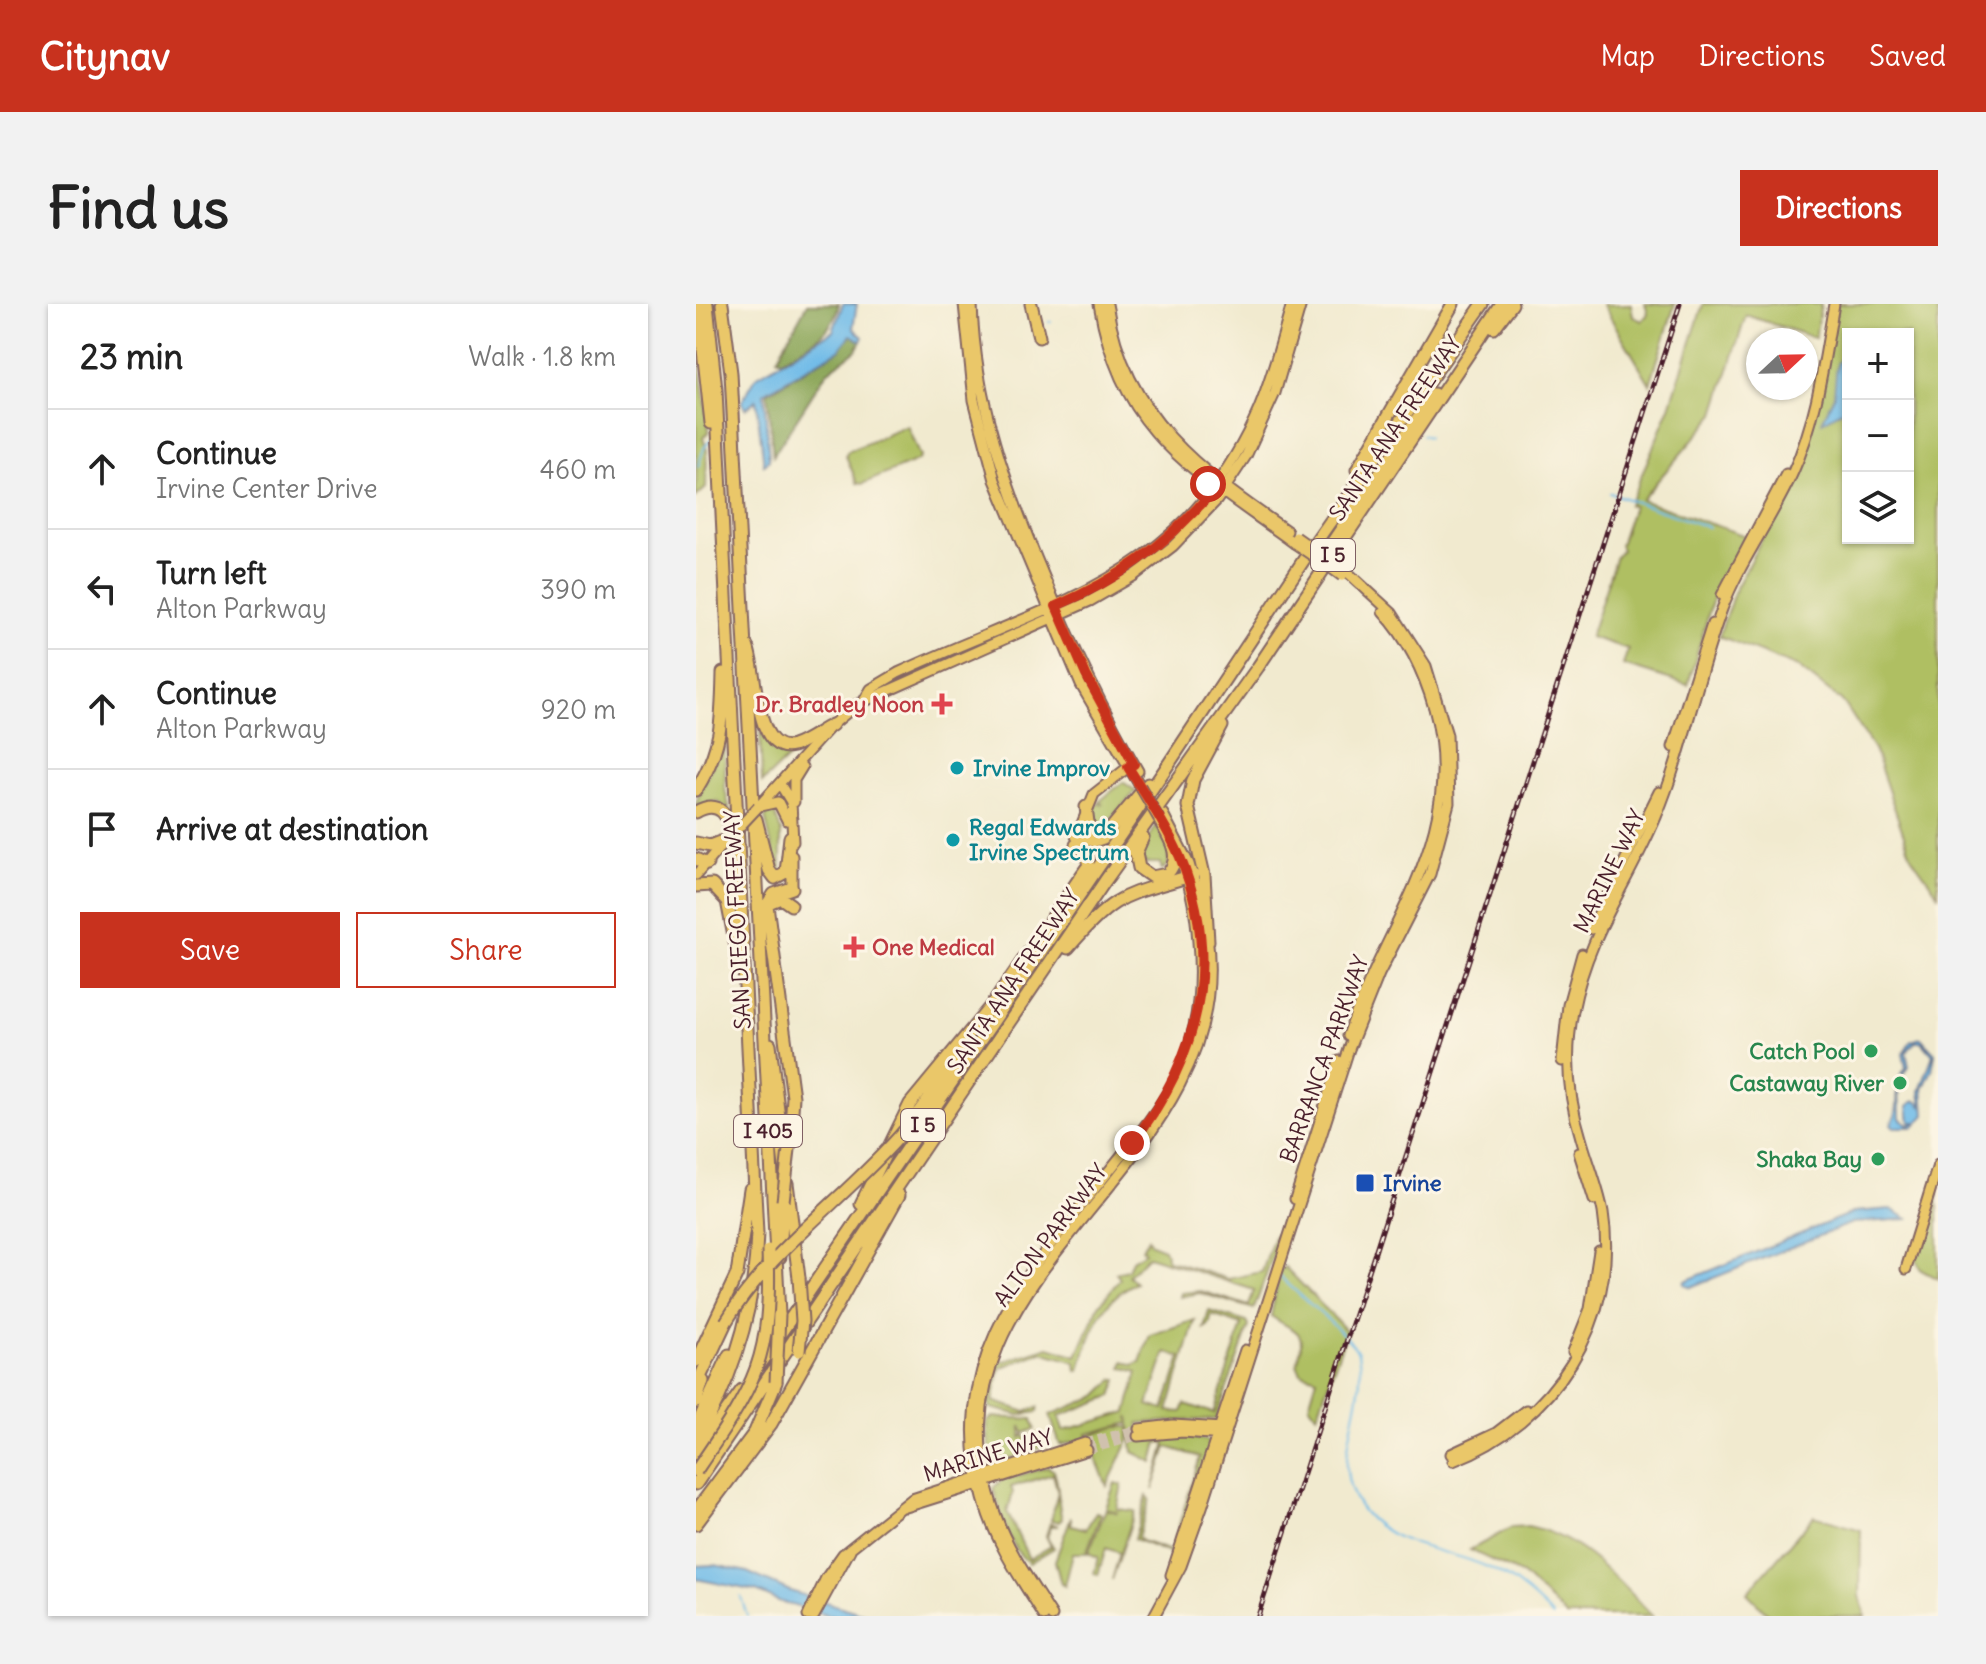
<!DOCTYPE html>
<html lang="en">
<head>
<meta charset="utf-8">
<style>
	body { margin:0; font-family:Delius,sans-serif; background:#f2f2f2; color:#222 }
	.controls { position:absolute; right:24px; top:24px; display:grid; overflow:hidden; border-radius:0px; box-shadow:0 2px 6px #0004 }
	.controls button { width:72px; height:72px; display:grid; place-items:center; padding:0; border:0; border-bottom:2px solid #e0e0e0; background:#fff; color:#222; font:40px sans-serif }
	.compass { position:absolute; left:1050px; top:24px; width:72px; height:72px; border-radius:50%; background:#fff; box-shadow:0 2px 6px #0004; rotate:68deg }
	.stop { position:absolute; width:24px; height:24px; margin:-18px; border:6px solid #c8321e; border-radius:50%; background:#fff }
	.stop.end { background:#c8321e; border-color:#fff; box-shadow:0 2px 8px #0008 }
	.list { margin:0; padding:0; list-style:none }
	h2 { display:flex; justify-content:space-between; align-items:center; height:104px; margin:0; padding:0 32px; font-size:34px }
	h2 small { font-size:26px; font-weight:400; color:#767676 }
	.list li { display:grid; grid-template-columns:52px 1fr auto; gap:24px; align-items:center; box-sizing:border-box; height:120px; padding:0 32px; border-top:2px solid #e0e0e0 }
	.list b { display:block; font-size:30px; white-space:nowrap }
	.list p { margin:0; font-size:26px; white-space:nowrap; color:#767676 }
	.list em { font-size:26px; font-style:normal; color:#767676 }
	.actions { display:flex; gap:16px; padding:24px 32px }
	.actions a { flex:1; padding:18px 0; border:2px solid #c8321e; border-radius:0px; text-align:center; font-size:28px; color:#c8321e }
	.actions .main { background:#c8321e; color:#fff }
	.icon { flex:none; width:44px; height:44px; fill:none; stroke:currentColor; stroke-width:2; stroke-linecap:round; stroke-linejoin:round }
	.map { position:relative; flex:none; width:1242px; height:1312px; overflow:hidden; border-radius:0px }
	header { display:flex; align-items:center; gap:48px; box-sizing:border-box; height:112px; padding:0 40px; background:#c8321e; color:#fff }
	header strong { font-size:38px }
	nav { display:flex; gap:44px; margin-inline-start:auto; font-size:28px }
	.intro { display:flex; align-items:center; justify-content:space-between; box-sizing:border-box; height:192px; padding:0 48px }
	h1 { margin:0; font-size:56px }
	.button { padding:20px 36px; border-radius:0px; background:#c8321e; color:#fff; font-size:28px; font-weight:700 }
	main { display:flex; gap:48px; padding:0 48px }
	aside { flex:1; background:#fff; border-radius:0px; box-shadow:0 2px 6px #0004 }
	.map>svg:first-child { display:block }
	.green { fill:#afbf62; stroke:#7c6f46; stroke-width:2; fill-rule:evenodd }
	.forest { fill:#8ba658; stroke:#6a6242; stroke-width:2 }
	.water { fill:#6fbbe8; stroke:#5c6d8a; stroke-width:2; fill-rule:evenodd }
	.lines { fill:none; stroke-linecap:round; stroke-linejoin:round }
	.stream { stroke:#6fbbe8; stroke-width:2 }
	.major-tunnel { stroke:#d0c1ae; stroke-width:9; stroke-dasharray:9 4.5; stroke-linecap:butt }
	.major-casing { stroke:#846664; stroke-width:13 }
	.highway-casing { stroke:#846664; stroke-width:15 }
	.major { stroke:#eac769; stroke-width:9 }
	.highway { stroke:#eac769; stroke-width:11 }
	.rail-casing { stroke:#4a1f2b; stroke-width:5 }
	.rail { stroke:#fcf5e5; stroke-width:2; stroke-dasharray:6; stroke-linecap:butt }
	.major-bridge-casing { stroke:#846664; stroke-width:13; stroke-linecap:butt }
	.highway-bridge-casing { stroke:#846664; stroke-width:15; stroke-linecap:butt }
	.major-bridge { stroke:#eac769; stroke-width:9 }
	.highway-bridge { stroke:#eac769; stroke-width:11 }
	.route { stroke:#c8321e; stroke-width:10 }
	.health-dot { fill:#e0444e; stroke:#fcf5e5; stroke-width:3 }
	.culture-dot { fill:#0f9aa8; stroke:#fcf5e5; stroke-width:3 }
	.leisure-dot { fill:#2e9e5b; stroke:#fcf5e5; stroke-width:3 }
	.transit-dot { fill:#1a4fb4; stroke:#fcf5e5; stroke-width:3 }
	.labels { text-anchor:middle; stroke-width:6; stroke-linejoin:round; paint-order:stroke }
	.shield { fill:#fcf5e5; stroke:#7f5f63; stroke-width:2 }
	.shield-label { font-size:20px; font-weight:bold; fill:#4a1f2b }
	.street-label { font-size:22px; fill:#4a1f2b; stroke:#fcf5e5 }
	.health-label { font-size:22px; font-weight:bold; fill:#be3a42; stroke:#fcf5e5; text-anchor:end }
	.culture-label { font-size:22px; font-weight:bold; fill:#0d838f; stroke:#fcf5e5; text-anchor:start }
	.leisure-label { font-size:22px; font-weight:bold; fill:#27864d; stroke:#fcf5e5; text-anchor:end }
	.transit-label { font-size:22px; font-weight:bold; fill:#164399; stroke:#fcf5e5; text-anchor:start }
</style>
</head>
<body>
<header>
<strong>Citynav</strong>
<nav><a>Map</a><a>Directions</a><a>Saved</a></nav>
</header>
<div class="intro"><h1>Find us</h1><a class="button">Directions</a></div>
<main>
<aside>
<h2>23 min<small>Walk · 1.8 km</small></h2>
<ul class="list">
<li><svg class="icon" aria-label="ahead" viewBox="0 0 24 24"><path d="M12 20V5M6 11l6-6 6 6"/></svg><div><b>Continue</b><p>Irvine Center Drive</p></div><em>460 m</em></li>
<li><svg class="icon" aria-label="left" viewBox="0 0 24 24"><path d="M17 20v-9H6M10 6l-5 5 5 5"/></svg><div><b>Turn left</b><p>Alton Parkway</p></div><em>390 m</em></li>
<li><svg class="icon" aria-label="ahead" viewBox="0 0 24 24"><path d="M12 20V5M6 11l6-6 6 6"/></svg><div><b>Continue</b><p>Alton Parkway</p></div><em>920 m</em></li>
<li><svg class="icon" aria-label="arrive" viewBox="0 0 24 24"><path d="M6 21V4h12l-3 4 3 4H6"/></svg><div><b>Arrive at destination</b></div></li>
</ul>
<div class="actions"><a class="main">Save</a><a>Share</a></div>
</aside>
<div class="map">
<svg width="1242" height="1312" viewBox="0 0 1242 1312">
	<rect width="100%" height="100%" fill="#fcf5e5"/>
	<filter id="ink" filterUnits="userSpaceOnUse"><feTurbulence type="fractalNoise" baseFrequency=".0125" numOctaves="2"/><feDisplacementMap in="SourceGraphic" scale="16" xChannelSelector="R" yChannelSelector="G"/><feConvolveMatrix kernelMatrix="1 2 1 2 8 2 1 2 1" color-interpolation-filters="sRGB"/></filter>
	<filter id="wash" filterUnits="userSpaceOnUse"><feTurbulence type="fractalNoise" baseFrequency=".006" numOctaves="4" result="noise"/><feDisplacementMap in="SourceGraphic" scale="32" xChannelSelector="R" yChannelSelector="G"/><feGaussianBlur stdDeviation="1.8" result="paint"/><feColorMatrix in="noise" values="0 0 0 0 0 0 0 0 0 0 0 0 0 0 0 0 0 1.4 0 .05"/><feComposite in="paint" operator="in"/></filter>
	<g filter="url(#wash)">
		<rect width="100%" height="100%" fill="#f1eacf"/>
		<path class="green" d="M935,0l2,12 9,5 6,-7 -3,-10h30l-25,80 -47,-79z
			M1007,0h118l-6,34 -69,-23 -31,99 -74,86 105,36 -33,62 -25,87 -65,-20 5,-16 -38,-12 26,-81 6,-6 -2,-5 13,-39 -4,-1 41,-98z
			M1141,0h101v590l-27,-38 -37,-107 -30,-46 -46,-36 -79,-31 16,-46 67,-128zM1152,30h60v204h-60z
			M0,38l13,89 -6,7 4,12 -1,38 -10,9z
			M211,122l13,31 -3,4 -55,23 -5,-1 -11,-27 1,-4z
			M64,428l14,16 20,4 -32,31z
			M29,433v52l5,22 -13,-10 -21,6c0,-14 23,-50 29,-70z
			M427,478l13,9 -32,35 -9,2 -2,-17 6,-8 4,2 -3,-4z
			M78,507l7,20v40l-4,-2 -12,-52z
			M460,521l13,25 -1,14 -6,6 -2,-7h-17l-2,-10z
			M1240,887h2v88l-17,-9 -5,-10 6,-17 6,-3z
			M579,930l5,2 -26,73 -54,-16 -20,4 1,-4 20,-2 48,15 5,-16 -106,-34 -19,19 7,8c-35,15 -47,53 -56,87l-3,1 -1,-9 -34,-10 -42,16 -7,33 33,11 12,-5v5l-18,3 -29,-7 -3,-6 8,-44 9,3 44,-14 28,9 22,-51 21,-26 -4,-6 12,-3 4,-10 13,-8 -3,-3 6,-11 3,6 13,5 4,11 60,19 34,-7z
			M589,963l62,64 -30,84 -8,-10 8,-27 -16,-5 -4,-9c11,-37 -1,-30 -26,-48l9,-46z
			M513,1007l38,11 2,4 -33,93 -77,4 -1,18 41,-5 28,4 3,5 -33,106 -6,3 -37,-15 13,-43 3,3 -12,38 3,4 30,10 29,-94 -33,-10 -14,43 13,-47 -8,-1 -5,20 -20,-10 -4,-36 1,7 -43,11 1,3 27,-10h14v13l-22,46 -15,-38 1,7 -4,1 -6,-16 -23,5 -10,-30 47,-19 17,-17h4l-6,17 -53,20 4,15 64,-19 11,-40 -16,-5 2,-6 10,4 6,-3 10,-27 45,-15 -27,91 14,1 3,-8 29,9 28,-88 -30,-10 -3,10 -5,3zM470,1048l15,5 -17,53 -16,-5z
			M297,1113l39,2 3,10 -11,4 -3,-7v12l3,-4 1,4 13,-4 2,7 -12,5 14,-4 2,4 -50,19 -4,-3 -3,-40z
			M352,1163l6,4c6,17 3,32 8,48l-3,3 -8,-2 7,-28 -5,-18 -42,13 2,6 -6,19 22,47 22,-13 -5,-10 4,-13 8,3h-7l-4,11 7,11 -25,15c-21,-15 -27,-49 -36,-75l9,-8z
			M419,1179l7,2 -5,24 18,2 -23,69 8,-27 -14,-5 -8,27 -4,-1 4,-17 -10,-4 18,-44 12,4 -12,-5z
			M400,1208l5,2 -15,39h-13l-8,33 -4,-2 -6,-23 16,-44v8l15,4z
			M1118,1212l47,14 -1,66 5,20h-95l-23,-23z
			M832,1222c54,11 88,53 124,90h-86l-43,-41 -53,-25 42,-23z"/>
		<path class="forest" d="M111,0h32c-6,32 -32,41 -58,56l-4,-2z
			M155,31l10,6 -5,9 -29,22 -54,84 -6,-63 72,-43z"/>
		<path class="water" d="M147,0h14l-4,24 10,9 -2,4 -10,-6 -12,15 -75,43 5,67 -5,5 -8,-65 -10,8 -4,-6 14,-25 77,-46z
			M1152,44v59l-26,15 12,-27 3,-31z
			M1225,734l14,15 -3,17 -9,19 2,26 -11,12h-20l-3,-3c13,-18 -1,-39 15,-56l-3,-15 8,-12zM1219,738h7l11,13 -13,36 2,15 -7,-6 -7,6 2,16h7l-8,3 -9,-7 -1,-31 6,-3 -5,-4 9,-13 -3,-15z
			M1195,905l17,10 -56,4 -161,64 -7,-3 1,-3 169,-69z
			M19,1261l32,7 43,19 80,25h-41l-48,-14 -25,-11 -60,-12v-13z"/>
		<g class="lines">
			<path class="stream" d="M353,18h2
				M677,116l7,2
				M726,131l6,2
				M2,163l6,-19 9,-11
				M914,189l98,34
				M585,973c14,16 74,63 77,76 12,56 -35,108 6,159 28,35 82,37 121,54 27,11 48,29 68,50
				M45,1293l6,19"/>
		</g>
	</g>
	<g filter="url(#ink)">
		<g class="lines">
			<path class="major-tunnel" d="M389,1139l54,-14
				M391,1146l51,-14"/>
			<defs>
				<path id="major" d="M268,0l10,96 21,80 86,205 59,101
					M276,0c3,99 35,185 73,275 27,66 57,130 93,192
					M403,0c23,133 97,167 195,239
					M411,0c18,114 92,166 180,227
					M1026,291l64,-121
					M169,395l6,-10 27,-16c154,-72 285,-91 361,-264 14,-34 23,-70 33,-105
					M977,443l39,-123
					M84,480l11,18 2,40
					M98,498v-22l8,-13
					M64,502l18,-4 9,18
					M62,503l74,-82 24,-20 234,-104 45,-26 38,-29 44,-46 29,-44 29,-63 26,-89
					M467,510l26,50 14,46
					M381,532l17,-42 37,-29
					M0,571l29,-34
					M96,584v-32
					M895,625l68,-137
					M652,732c37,-114 121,-201 86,-328 -10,-35 -26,-69 -51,-96
					M866,757l6,-56 14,-51
					M883,849l15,47
					M599,895l44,-138
					M1210,965l32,-104
					M877,1048l17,-43 9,-58
					M443,1125l34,-4 50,3
					M442,1132l45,-4 40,3
					M755,1150l45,-21 30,-23
					M757,1157c100,-38 167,-141 150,-249 -5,-26 -15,-49 -22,-74 -13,-41 -16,-84 -8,-127 15,-77 54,-125 83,-194 28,-67 41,-140 66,-208 18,-48 50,-90 71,-137 24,-53 31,-111 41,-168
					M210,1203l181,-57
					M475,1271l74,-225
					M112,1312l18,-38 17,-24 69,-55 173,-56
					M118,1312l36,-66
					M348,1312c-24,-38 -49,-74 -61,-118 -40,-143 53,-234 134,-337 23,-28 46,-56 62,-89 19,-41 23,-86 19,-130 -2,-31 -8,-60 -20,-88
					M356,1312c-20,-32 -43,-64 -56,-100 -91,-249 245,-341 211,-580
					M458,1312l27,-50 21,-59 147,-458 30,-75 51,-100 19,-71 -2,-68 -21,-69 -34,-53 -47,-43"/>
				<path id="highway" d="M2,0l13,119
					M26,0l9,69 48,942
					M335,0l8,33
					M798,24l18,-24
					M661,166l96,-166
					M624,256l114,-166
					M51,342c10,23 7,110 46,100 13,-4 27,-15 39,-21
					M0,486c26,-41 26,-70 27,-117
					M390,503l3,23 9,5 7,-3
					M0,508c24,-14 34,5 37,27
					M60,515l13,51 6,8 11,-6 4,-35
					M381,532l17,5 9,-3 45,-54
					M447,533l-7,16 3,15 13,9 15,-3c17,-17 1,-38 -8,-55
					M0,539l14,3 18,-7
					M0,555l11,5
					M0,582l16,-1 15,16 13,66
					M75,598l10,-4 10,7
					M512,637l-4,-66 -16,-69 5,-26 29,-54
					M372,644c50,-58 56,-51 125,-73
					M74,740l15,122
					M209,826l62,-82
					M94,837l3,-44 -26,-192 7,-11 18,-6
					M91,879l12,95
					M165,900l49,-100 85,-103 93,-135 1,-12 -13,-9
					M84,953l3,-56
					M0,1057l41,-87 13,-85
					M63,1061l407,-597 145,-219 172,-245
					M0,1082l30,-64
					M0,1098l7,-21
					M0,1123l33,-72
					M0,1137c38,-64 59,-133 61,-208l-41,-843 -9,-86
					M0,1150l46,-64
					M0,1180l409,-603 153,-214 244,-363
					M0,1207l59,-79 21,-50
					M0,1220l75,-100 128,-229"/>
			</defs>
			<use href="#major" class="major-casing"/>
			<use href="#highway" class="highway-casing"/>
			<use href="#major" class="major"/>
			<use href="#highway" class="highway"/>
			<defs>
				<path id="rail" d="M562,1312l422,-1312"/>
			</defs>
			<use href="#rail" class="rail-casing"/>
			<use href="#rail" class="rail"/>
			<defs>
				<path id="major-bridge" d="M600,233l23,16
					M598,239l22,15
					M627,251l22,15
					M624,256l22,16
					M444,482l19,33
					M32,535l30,-32"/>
				<path id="highway-bridge" d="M87,897l7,-60
					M103,974l3,43 -3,30
					M30,1018c43,-73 124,-127 179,-192
					M80,1078l3,-67
					M0,1167c60,-88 76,-111 72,-221"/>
			</defs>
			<use href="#major-bridge" class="major-bridge-casing"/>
			<use href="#highway-bridge" class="highway-bridge-casing"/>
			<use href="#major-bridge" class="major-bridge"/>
			<use href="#highway-bridge" class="highway-bridge"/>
		</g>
	</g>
	<g class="lines" filter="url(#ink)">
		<path class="route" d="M436,839c67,-86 91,-181 48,-286 -14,-32 -34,-61 -52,-90l6,-3 -48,-89 -30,-69c62,-26 110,-61 154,-112l4,-5 -6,-5"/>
	</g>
	<g class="health-dot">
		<path d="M242 388h8v8h8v8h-8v8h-8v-8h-8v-8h8z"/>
		<path d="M154 631h8v8h8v8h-8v8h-8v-8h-8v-8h8z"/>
	</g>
	<g class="culture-dot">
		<circle cx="261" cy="464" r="8"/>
		<circle cx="257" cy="536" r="8"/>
	</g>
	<g class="leisure-dot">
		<circle cx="1175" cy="747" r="8"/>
		<circle cx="1204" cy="779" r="8"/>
		<circle cx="1182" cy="855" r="8"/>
	</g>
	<rect class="transit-dot" x="659" y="869" width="20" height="20" rx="4"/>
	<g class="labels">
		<g class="shield">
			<rect x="615" y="235" width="44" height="32" rx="6"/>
			<rect x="205" y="805" width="44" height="32" rx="6"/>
			<rect x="38" y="811" width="68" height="32" rx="6"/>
		</g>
		<g class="shield-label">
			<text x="637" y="258">I 5</text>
			<text x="227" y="828">I 5</text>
			<text x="72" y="834">I 405</text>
		</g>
		<g class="street-label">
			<text transform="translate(699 124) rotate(-56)" y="8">SANTA ANA FREEWAY</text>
			<text transform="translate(913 567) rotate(-64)" y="8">MARINE WAY</text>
			<text transform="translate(41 616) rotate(-93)" y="8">SAN DIEGO FREEWAY</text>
			<text transform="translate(317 677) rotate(-56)" y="8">SANTA ANA FREEWAY</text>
			<text transform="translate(628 755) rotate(-70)" y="8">BARRANCA PARKWAY</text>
			<text transform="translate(354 931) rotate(-53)" y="8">ALTON PARKWAY</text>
			<text transform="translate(292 1151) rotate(-17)" y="8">MARINE WAY</text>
		</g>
		<g class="health-label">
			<text x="228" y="408">Dr. Bradley Noon</text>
			<text x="176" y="651" text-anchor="start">One Medical</text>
		</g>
		<g class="culture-label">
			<text x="277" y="472">Irvine Improv</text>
			<text x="273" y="531">Regal Edwards<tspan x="273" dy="25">Irvine Spectrum</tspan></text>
		</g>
		<g class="leisure-label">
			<text x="1159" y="755">Catch Pool</text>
			<text x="1188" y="787">Castaway River</text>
			<text x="1166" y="863">Shaka Bay</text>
		</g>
		<g class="transit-label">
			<text x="687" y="887">Irvine</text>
		</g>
	</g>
</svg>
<div class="controls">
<button>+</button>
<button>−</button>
<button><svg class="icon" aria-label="layers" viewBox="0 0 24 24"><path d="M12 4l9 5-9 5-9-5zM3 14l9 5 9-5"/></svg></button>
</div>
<svg class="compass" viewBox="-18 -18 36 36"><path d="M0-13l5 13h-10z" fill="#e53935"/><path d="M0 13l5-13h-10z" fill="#767676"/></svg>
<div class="stop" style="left:512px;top:180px"></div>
<div class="stop end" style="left:436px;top:839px"></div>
</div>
</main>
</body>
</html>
